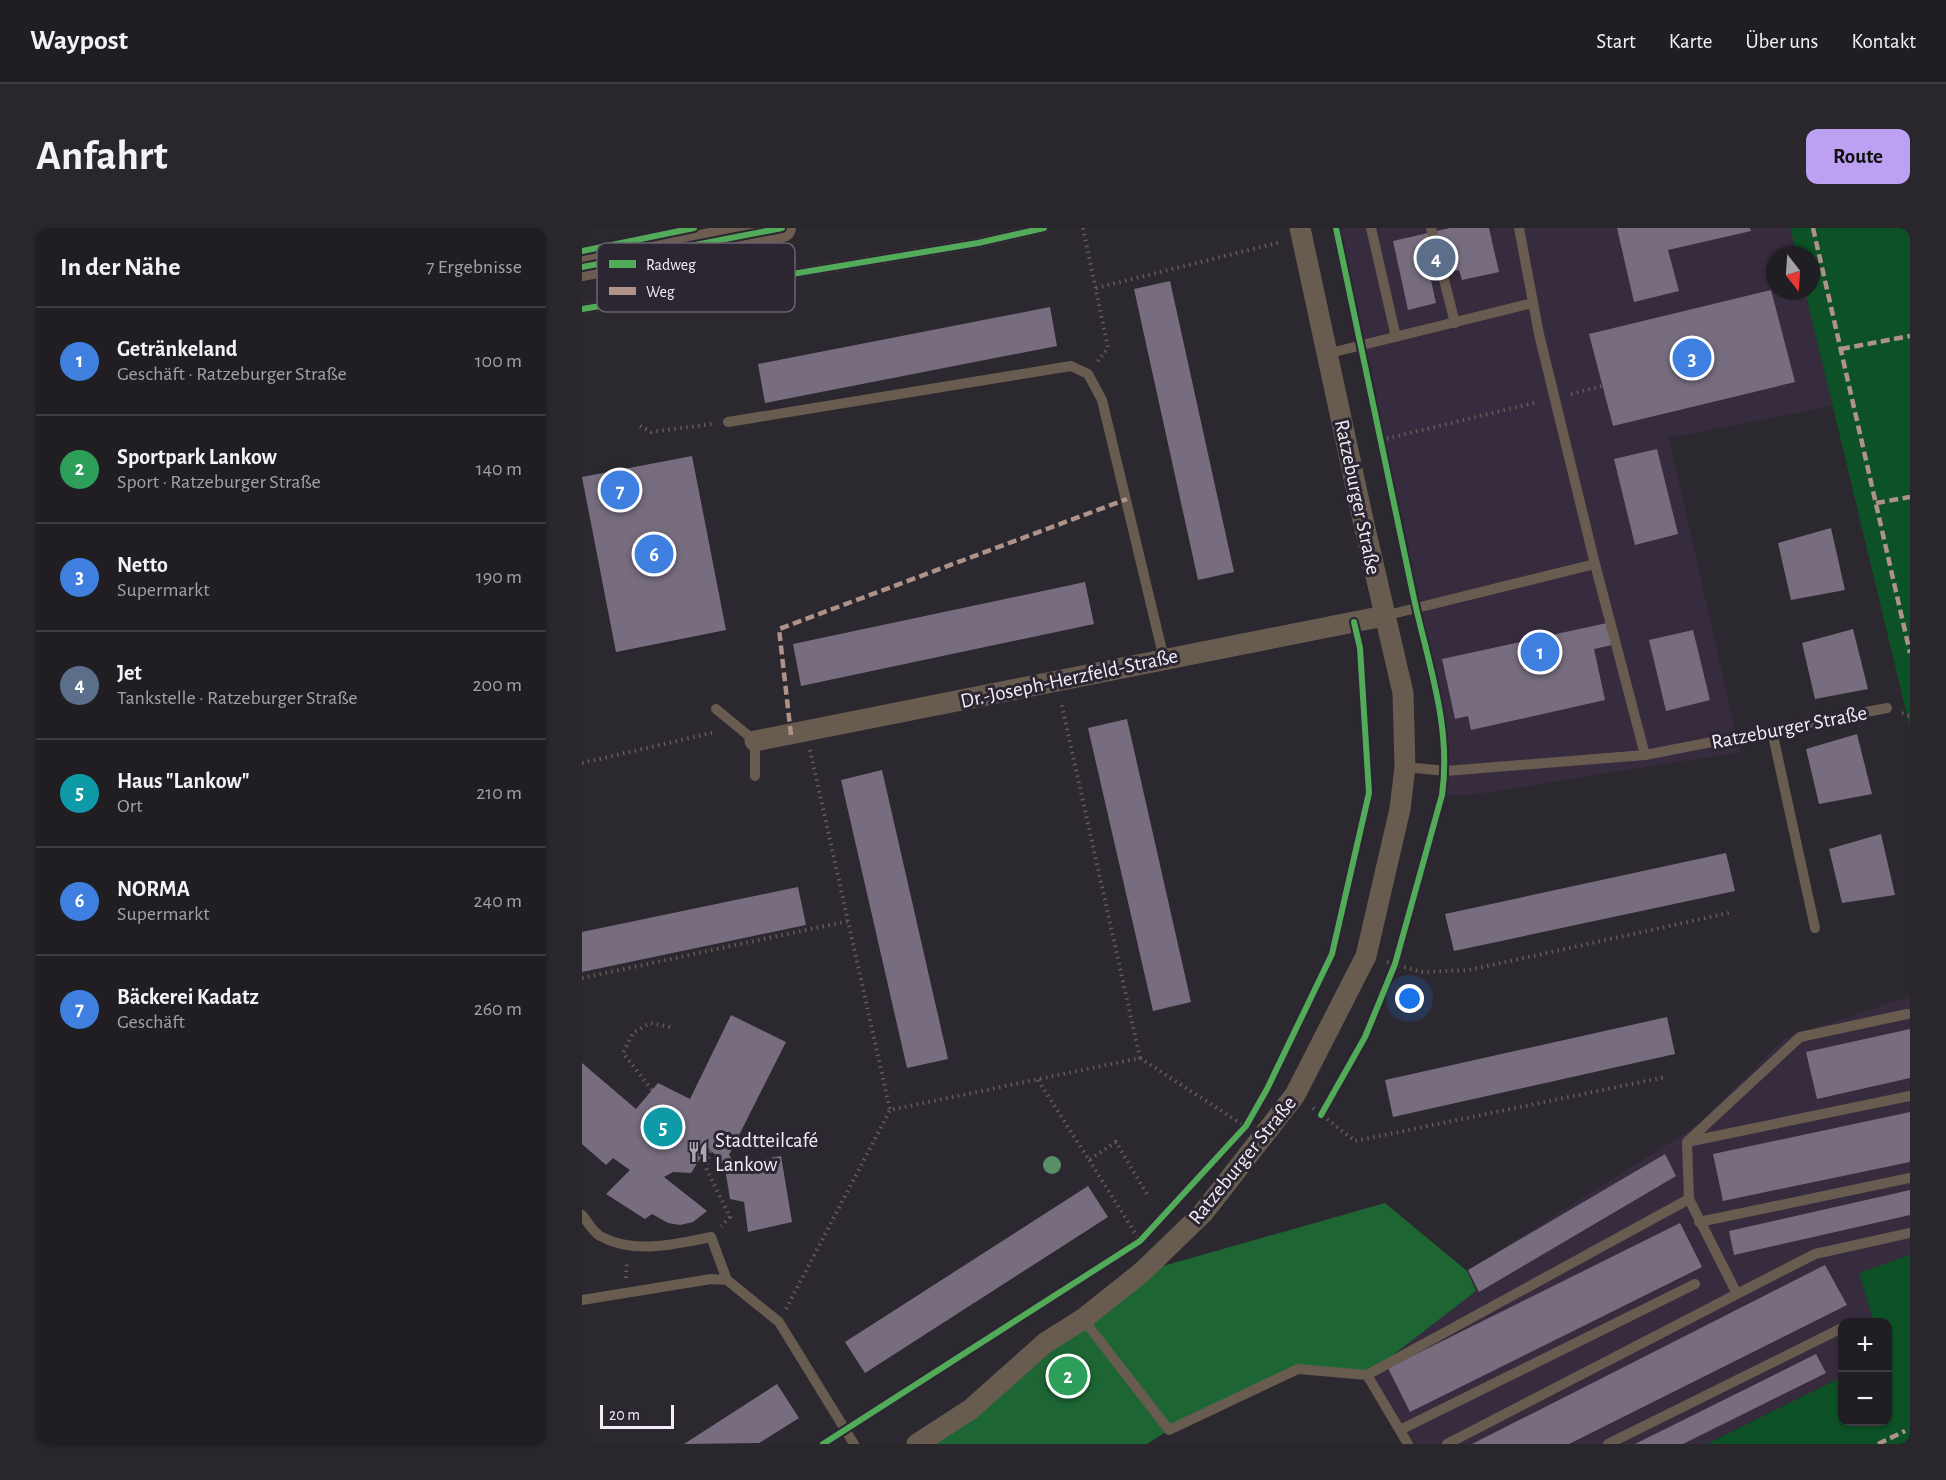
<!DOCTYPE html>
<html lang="de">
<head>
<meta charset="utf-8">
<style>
	body { margin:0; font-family:"Alegreya Sans",sans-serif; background:#29272b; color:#f1f3f6 }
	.controls { position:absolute; right:18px; bottom:18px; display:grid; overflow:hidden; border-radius:12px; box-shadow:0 2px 4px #0004 }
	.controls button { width:54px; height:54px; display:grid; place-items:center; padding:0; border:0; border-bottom:2px solid #3e3c41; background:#211e23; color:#f1f3f6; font:30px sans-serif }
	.compass { position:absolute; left:1184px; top:18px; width:54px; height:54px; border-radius:50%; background:#211e23; box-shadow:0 2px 4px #0004; rotate:163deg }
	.scale { position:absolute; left:18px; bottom:15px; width:74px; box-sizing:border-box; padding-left:6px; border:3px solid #f2edf6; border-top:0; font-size:16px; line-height:21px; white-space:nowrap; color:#f2edf6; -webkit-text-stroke:4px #2c2532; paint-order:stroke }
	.you { position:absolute; left:828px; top:771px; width:21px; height:21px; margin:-15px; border:4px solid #fff; border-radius:50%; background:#1a73e8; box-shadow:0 0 0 9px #1a73e833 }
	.badge { display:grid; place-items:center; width:39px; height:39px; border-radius:50%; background:#bca0f2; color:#fff; font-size:20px; font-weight:700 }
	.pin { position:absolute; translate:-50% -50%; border:3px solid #fff; box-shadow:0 2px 6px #0006 }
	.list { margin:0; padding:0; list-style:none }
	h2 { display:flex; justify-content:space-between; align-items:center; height:78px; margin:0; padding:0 24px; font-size:26px }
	h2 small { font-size:20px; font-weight:400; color:#a2a2a6 }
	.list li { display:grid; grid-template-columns:39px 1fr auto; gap:18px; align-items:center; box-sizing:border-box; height:108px; padding:0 24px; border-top:2px solid #3e3c41 }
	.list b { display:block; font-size:22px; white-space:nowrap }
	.list p { margin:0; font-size:20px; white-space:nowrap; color:#a2a2a6 }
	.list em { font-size:20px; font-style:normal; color:#a2a2a6 }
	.map { position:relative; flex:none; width:1328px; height:1216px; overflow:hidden; border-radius:12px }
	header { display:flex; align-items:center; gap:36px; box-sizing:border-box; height:84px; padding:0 30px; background:#211e23; border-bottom:2px solid #3e3c41 }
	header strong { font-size:28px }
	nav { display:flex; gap:33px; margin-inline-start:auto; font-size:21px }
	.intro { display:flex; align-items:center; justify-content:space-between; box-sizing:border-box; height:144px; padding:0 36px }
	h1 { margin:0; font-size:42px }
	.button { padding:15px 27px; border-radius:12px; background:#bca0f2; color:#111; font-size:21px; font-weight:700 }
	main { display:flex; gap:36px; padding:0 36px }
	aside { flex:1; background:#211e23; border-radius:12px; box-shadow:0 2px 4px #0004 }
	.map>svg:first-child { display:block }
	.built { fill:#362c3e }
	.green { fill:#0c5226 }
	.forest { fill:#1d6634 }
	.building { fill:#776d7f }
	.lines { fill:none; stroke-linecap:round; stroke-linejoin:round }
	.path { stroke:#655c57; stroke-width:4; stroke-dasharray:1.5 4.5; stroke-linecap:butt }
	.lane { stroke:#685b4f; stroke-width:10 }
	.street { stroke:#685b4f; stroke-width:21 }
	.secondary { stroke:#6c5d50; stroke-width:28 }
	.quiet { stroke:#af9288; stroke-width:4.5; stroke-dasharray:9 4.5; stroke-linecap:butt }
	.cycleway-casing { stroke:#2c2532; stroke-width:10 }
	.cycleway { stroke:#51ab58; stroke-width:6 }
	.tree { fill:#588f66 }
	.labels { text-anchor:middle; stroke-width:6; stroke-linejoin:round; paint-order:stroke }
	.street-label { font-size:21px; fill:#f2edf6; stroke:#2c2532 }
	.poi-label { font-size:21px; fill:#f2edf6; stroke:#2c2532; text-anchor:start }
	.key { fill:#2c2532; stroke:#67616d; stroke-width:1.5 }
	.key-label { font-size:16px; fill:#f2edf6 }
</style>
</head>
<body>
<header>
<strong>Waypost</strong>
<nav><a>Start</a><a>Karte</a><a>Über uns</a><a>Kontakt</a></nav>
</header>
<div class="intro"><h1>Anfahrt</h1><a class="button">Route</a></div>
<main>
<aside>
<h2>In der Nähe<small>7 Ergebnisse</small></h2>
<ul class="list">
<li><span class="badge" style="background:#3f7fe0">1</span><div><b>Getränkeland</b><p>Geschäft · Ratzeburger Straße</p></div><em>100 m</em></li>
<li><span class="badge" style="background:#2e9e5b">2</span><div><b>Sportpark Lankow</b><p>Sport · Ratzeburger Straße</p></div><em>140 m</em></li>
<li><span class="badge" style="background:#3f7fe0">3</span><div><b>Netto</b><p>Supermarkt</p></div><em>190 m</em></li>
<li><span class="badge" style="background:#5c6f8a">4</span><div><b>Jet</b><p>Tankstelle · Ratzeburger Straße</p></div><em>200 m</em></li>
<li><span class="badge" style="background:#0f9aa8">5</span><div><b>Haus &quot;Lankow&quot;</b><p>Ort</p></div><em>210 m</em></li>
<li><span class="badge" style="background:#3f7fe0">6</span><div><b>NORMA</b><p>Supermarkt</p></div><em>240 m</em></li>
<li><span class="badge" style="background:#3f7fe0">7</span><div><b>Bäckerei Kadatz</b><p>Geschäft</p></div><em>260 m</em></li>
</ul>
</aside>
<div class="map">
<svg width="1328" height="1216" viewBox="0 0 1328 1216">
	<rect width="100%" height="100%" fill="#2c282f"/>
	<path class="built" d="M754,0h454l7,27h-22v36h30l28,115 -164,32 71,314 -269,43h-29l4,-24 -4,-56 -26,-108z
		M1328,768v259l-51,18 15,49h-32v55l-135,67h-299l-41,-69 108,-84 -8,-20 231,-146 87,-87z"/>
	<path class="green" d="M1208,0h120v500l-105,-437h6v-36h-14z
		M1328,1027v189h-203l135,-67v45h46v-100h-14l-15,-49z"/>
	<path class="forest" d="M803,975l82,68 9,20 -109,84 -69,-6 -129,61 -22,14h-230l225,-172z"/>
	<path class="building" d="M868,0h39l10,44 -37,8 -3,-10 -29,6 6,27 -28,7 -15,-69z
		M1035,0h133l1,3 -83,19 11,41 -45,11z
		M588,53l64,291 -36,8 -64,-291z
		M1189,62l24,92 -182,44 -24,-92z
		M468,79l7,39 -292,57 -7,-39z
		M1075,221l21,85 -43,11 -21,-86z
		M110,228l34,174 -110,22 -34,-175z
		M1249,300l14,62 -54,10 -13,-57z
		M503,354l9,42 -293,62 -8,-42z
		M1025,395l5,22 -18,4 11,51 -134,30 -3,-14 -13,3 -13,-60z
		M1271,401l15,60 -53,10 -13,-56z
		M1111,402l17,70 -44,11 -17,-71z
		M545,491l64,283 -38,9 -65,-283z
		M1275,506l15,60 -53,10 -13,-55z
		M300,542l66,289 -41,9 -66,-288z
		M1299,606l14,61 -53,8 -13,-54z
		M1144,625l9,38 -281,60 -9,-37z
		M216,659l8,38 -224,47v-40z
		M149,787l55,27 -57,113 7,9 45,-8 11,66 -44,10 -4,-30 -14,-3 -5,-31 -9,-13 -9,-7 -16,25 -18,-1 -9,5 43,34 -14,11 -13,3 -12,-2 -16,-9 -7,5 -39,-25 24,-24 -17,-12 -7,7 -24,-21v-81l54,46 22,-26 32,16z
		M1085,789l8,37 -282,63 -8,-37z
		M1328,801v49l-93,21 -11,-47z
		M1328,884v50l-187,39 -10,-47z
		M1083,926l11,22 -197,116 -11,-22z
		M506,958l20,31 -243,156 -20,-31z
		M1328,962v25l-176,40 -5,-24z
		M1098,995l22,44 -292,145 -22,-44z
		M1243,1037l22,40 -278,139h-97z
		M1234,1126l10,19 -143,71h-48z
		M195,1156l22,34 -40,25 -75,1z"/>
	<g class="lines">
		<path class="path" d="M501,0l25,120 -11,14
			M514,60l185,-46
			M989,166l31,-8
			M58,198l11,6 61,-8
			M799,212l157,-38
			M1320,485l8,3
			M228,522l80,360 250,-52 -79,-356
			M0,535l134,-31
			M805,734l34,10 48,-2 264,-58
			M0,750l266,-57
			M558,830l103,67
			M456,852l51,80 27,-18 32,54
			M70,862l-29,-37 10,-20 17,-10 20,4
			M731,880l42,33 311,-64
			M128,923l-4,17 24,49 -9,9
			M507,932l51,81
			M44,1050l1,-17
			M204,1081l104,-199"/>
		<path class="lane" d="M789,0l25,109
			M849,0l24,95
			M937,0l20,106 56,230
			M0,81l396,-66 66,-15
			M744,126l207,-51
			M146,194l343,-56 17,8 14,26 62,259
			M802,388l211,-52 50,191
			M134,481l39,32v35
			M1190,503l43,197
			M823,539l41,4 199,-16 242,-47
			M1325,786l-107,23 -113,105 223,-46
			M1105,914l2,57 48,95 78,-40 95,-21
			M0,987c5,6 11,17 18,21 34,19 75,8 111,1l16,43
			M1117,994l211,-44
			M0,1072l129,-21 16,1 52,42 75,122
			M501,1091l86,111 129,-61 69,6
			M818,1202l295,-146
			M826,1216l-41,-69 322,-176
			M865,1216l290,-150
			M1026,1216l234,-116"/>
		<path class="street" d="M173,513l629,-125
			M335,1216l54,-35 74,-66 38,-24 59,-47 61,-59 92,-118 71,-139 34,-147 5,-42 -2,-74 -40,-173 -63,-292"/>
		<path class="secondary" d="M0,39l200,-39"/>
		<path class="quiet" d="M1231,0l97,425
			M1259,121l69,-13
			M1294,275l34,-6
			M209,507l-12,-106 348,-130
			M1296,1216l27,-13"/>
		<defs>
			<path id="cycleway" d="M0,23l112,-23
				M0,39l200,-39
				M0,81l396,-66 66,-15
				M739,887l44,-78 30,-73 47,-169c10,-70 -15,-134 -29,-201 -26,-122 -51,-244 -77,-366
				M241,1216l317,-203 106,-115 21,-37 65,-135 37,-161 -9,-145 -6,-26"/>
		</defs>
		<use href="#cycleway" class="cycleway-casing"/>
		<use href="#cycleway" class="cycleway"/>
	</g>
	<circle class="tree" cx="470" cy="937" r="9"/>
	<defs>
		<symbol id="restaurant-bare" viewBox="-9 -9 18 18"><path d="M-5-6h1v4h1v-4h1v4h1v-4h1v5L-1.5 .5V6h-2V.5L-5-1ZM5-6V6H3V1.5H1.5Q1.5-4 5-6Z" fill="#ada8b0" stroke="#2c2532" stroke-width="2.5" paint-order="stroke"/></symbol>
	</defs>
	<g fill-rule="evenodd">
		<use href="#restaurant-bare" x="101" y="909" width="30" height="30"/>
	</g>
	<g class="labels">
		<g class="street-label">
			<text transform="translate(776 269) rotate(78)" y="7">Ratzeburger Straße</text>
			<text transform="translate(487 450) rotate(-12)" y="7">Dr.-Joseph-Herzfeld-Straße</text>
			<text transform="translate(1207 499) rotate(-11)" y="7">Ratzeburger Straße</text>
			<text transform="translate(660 932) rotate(-51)" y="7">Ratzeburger Straße</text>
		</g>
		<g class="poi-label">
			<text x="133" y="919">Stadtteilcafé<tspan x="133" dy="24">Lankow</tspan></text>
		</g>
	</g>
	<rect x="15" y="15" width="198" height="69" rx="9" class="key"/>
	<rect x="27" y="32" width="27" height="8" fill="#51ab58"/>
	<rect x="27" y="59" width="27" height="8" fill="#af9288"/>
	<g class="key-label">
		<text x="64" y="42">Radweg</text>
		<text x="64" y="69">Weg</text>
	</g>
</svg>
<div class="controls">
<button>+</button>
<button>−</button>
</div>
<svg class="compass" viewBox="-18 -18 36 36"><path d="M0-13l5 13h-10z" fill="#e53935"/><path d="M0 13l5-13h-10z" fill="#a2a2a6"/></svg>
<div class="scale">20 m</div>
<div class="you"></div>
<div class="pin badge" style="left:958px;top:424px;background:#3f7fe0">1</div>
<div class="pin badge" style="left:486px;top:1148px;background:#2e9e5b">2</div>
<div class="pin badge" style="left:1110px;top:130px;background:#3f7fe0">3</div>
<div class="pin badge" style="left:854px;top:30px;background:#5c6f8a">4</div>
<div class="pin badge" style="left:81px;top:899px;background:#0f9aa8">5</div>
<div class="pin badge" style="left:72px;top:326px;background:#3f7fe0">6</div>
<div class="pin badge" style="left:38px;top:262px;background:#3f7fe0">7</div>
</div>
</main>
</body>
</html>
